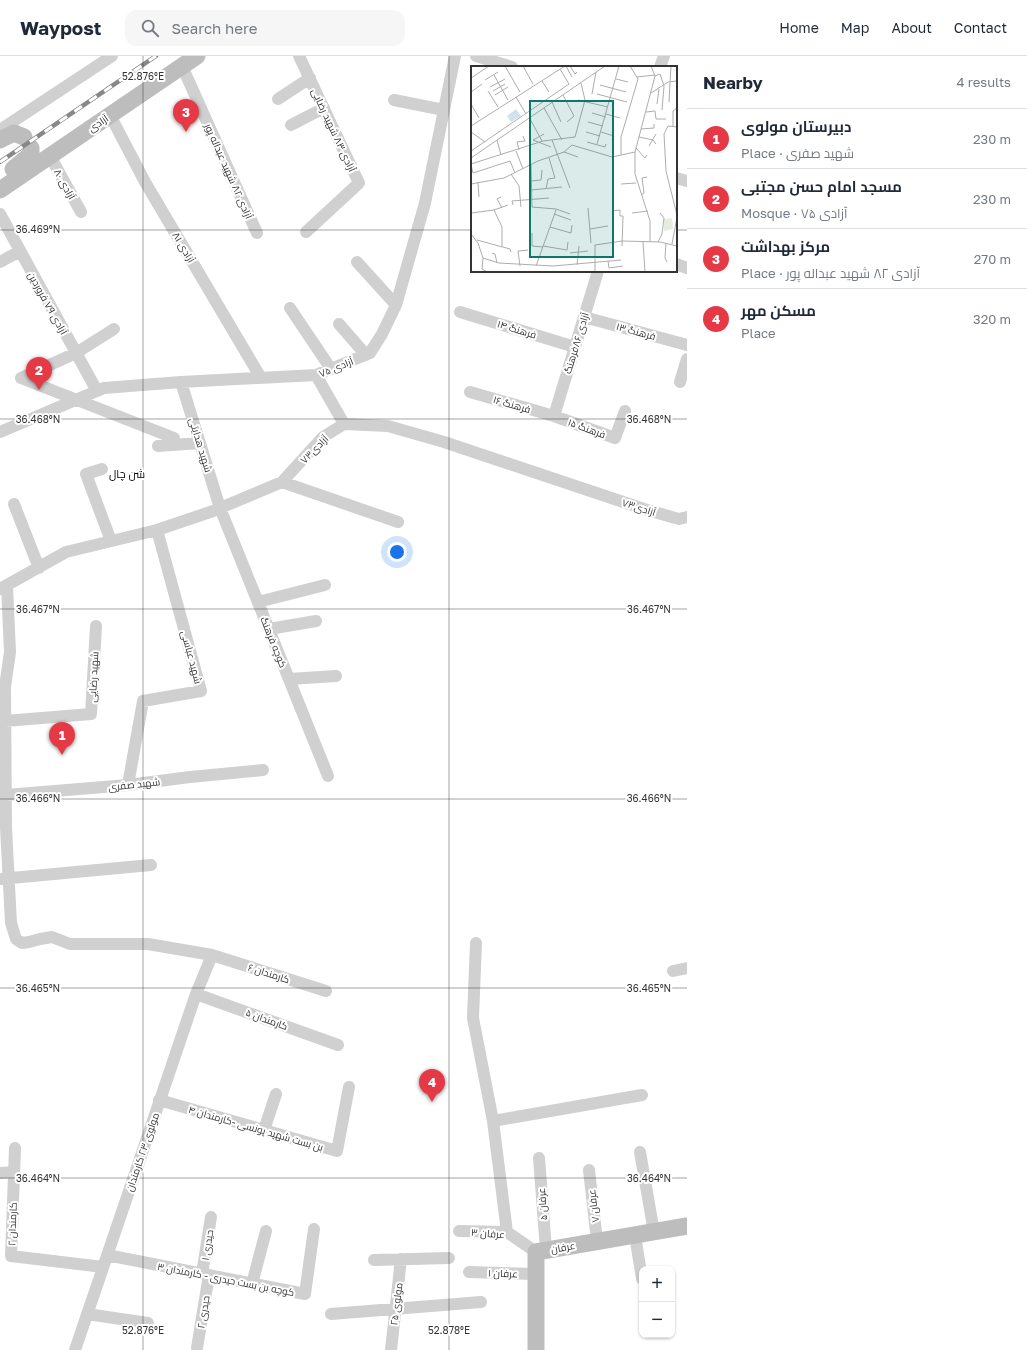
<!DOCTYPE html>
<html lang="en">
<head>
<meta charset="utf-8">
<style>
	body { margin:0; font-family:"Golos Text",Cairo,sans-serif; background:#f6f6f7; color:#1f2937 }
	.controls { position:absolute; right:12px; bottom:12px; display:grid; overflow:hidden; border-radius:8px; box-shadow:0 1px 3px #0004 }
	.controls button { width:36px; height:36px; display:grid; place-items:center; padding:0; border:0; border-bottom:1px solid #e0e1e3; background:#fff; color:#1f2937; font:20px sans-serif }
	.you { position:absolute; left:397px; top:496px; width:14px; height:14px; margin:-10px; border:3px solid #fff; border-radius:50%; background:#1a73e8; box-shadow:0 0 0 6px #1a73e833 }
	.badge { display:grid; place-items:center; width:26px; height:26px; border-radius:50%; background:#e63946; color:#fff; font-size:13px; font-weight:700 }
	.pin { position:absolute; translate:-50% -33px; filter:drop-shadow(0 1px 2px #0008) }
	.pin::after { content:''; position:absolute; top:21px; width:14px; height:12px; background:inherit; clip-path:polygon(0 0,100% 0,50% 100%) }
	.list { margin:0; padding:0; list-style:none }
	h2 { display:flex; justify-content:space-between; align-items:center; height:52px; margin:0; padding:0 16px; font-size:17px }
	h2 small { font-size:13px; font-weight:400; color:#747a83 }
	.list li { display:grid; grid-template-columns:26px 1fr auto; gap:12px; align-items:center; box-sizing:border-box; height:60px; padding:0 16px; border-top:1px solid #e0e1e3 }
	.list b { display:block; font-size:15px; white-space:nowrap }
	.list p { margin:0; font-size:13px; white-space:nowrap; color:#747a83 }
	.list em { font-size:13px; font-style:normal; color:#747a83 }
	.icon { flex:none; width:22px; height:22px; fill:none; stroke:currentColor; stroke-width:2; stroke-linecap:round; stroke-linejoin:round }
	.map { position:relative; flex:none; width:687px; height:1294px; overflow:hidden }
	header { display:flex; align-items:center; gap:24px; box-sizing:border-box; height:56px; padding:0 20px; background:#fff; border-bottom:1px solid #e0e1e3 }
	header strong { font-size:19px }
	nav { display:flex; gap:22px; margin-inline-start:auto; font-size:14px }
	.search { width:280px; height:36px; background:#f6f6f7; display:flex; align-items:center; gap:10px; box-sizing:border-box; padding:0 14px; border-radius:12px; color:#747a83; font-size:15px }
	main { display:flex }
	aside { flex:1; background:#fff }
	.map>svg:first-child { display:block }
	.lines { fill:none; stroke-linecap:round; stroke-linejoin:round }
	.street { stroke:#d0d0d0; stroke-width:12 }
	.secondary { stroke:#bdbdbd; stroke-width:17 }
	.rail-casing { stroke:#888; stroke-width:4.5 }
	.rail { stroke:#fff; stroke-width:3; stroke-dasharray:9; stroke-linecap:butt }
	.ticks { fill:none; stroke:#333; stroke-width:1; stroke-opacity:0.45 }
	.labels { text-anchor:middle; stroke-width:4; stroke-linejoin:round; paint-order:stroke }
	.street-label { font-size:10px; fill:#333; stroke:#fff }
	.neighbourhood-label { font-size:11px; fill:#000; stroke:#fff }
	.inset-road { fill:none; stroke:#adadad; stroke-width:1 }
	.view { fill:#0f766e; fill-opacity:0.15; stroke:#0f766e; stroke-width:2 }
	.inset-edge { fill:none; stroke:#333; stroke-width:2 }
	.ticks-label { font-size:10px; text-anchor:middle; fill:#333; stroke:#fff; stroke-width:4; stroke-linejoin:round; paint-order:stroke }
</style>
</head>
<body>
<header>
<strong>Waypost</strong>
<div class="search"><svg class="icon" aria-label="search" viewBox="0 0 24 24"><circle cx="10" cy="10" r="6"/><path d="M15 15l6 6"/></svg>Search here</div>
<nav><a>Home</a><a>Map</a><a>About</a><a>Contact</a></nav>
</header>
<main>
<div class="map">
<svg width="687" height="1294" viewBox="0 0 687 1294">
	<rect width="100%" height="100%" fill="#fff"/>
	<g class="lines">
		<path class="street" d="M299,0l60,127 -53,49
			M476,0l36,11
			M182,10l75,167
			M660,11l4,-11
			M278,43l32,-21
			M394,44l50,10
			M110,59l35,67 116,196
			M291,69l33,-17
			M0,74l112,-74
			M50,100l31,56
			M676,122l11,3
			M0,158l97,177
			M0,206l20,-11
			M357,206l39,43
			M676,208l11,4
			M290,252l41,61
			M460,256l115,35
			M584,261l103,28
			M339,268l27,31
			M114,273l-38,24 -55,25 153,60
			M316,319l28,49
			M181,326l39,126 108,268
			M680,326l7,-23
			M470,336l84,24 61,22 10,-27
			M554,360l44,-145
			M0,376l104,-44 77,-6 135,-7 54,-22 12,-19 14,-29 29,-102 30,-147
			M158,390l42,-3
			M102,413l-16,5 25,67
			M282,426l116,40
			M14,448l25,64
			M7,530l3,66 -5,35 1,141 5,95 5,16 6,4 7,-1 11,-3 12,-2 18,7h78l64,11 114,36
			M0,533l66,-37 91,-22 56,-19 69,-29 41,-45 21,-13 44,2 56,16 203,68 32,9 8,-2
			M258,546l67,-17
			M269,573l47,-8
			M289,623l47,-3
			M5,665l86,-7 5,-88
			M128,729l15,-84 58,-10 -44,-161
			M6,739l122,-10 62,-8 73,-7
			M0,823l151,-14
			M476,887l-3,75 20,103 14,111
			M673,915l14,-3
			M196,938l142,51
			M159,1044l178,51 12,-64
			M493,1065l149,-26
			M264,1074l12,-36
			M15,1092l-4,108 92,11
			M640,1096l14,80
			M539,1102l7,92
			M589,1114l8,71
			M0,1117l14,-1
			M459,1175l48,1 29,20
			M635,1179l7,44
			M107,1199l198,39 9,-65
			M374,1204l75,-2
			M469,1216l67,2
			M202,1218l9,-57
			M252,1228l14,-53
			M87,1258l61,9
			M331,1258l150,-12
			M197,1292l12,-73
			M75,1294l121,-356 16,-39
			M391,1294l10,-91"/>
		<path class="secondary" d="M0,84l14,-7 10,4
			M13,113l18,-15v-6
			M0,134l197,-134
			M536,1294v-98l151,-26"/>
		<defs>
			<path id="rail" d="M0,106l156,-106"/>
		</defs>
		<use href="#rail" class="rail-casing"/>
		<use href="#rail" class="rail"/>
	</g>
	<path class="ticks" d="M143,0v1294M449,0v1294M0,174h472M676,174h11M0,363h687M0,553h687M0,743h687M0,932h687M0,1122h687"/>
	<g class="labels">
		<g class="street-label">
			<text transform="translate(98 67) rotate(-34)" y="4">آزادی</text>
			<text transform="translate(334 74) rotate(65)" y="4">آزادی ۸۳ شهید رضایی</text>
			<text transform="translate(229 115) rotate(66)" y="4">آزادی ۸۲ شهید عبداله پور</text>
			<text transform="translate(65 128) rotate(61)" y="4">آزادی ۸۰</text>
			<text transform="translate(184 191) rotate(59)" y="4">آزادی ۸۱</text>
			<text transform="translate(48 247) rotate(61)" y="4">آزادی ۷۹ فروردین</text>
			<text transform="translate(517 273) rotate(17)" y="4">فرهنگ ۱۴</text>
			<text transform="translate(636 275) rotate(15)" y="4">فرهنگ ۱۳</text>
			<text transform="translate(576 287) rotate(-73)" y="4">آزادی ۸۶فرهنگ</text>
			<text transform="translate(336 311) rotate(-22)" y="4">آزادی ۷۵</text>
			<text transform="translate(512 348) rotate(16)" y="4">فرهنگ ۱۶</text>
			<text transform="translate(587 372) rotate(20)" y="4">فرهنگ ۱۵</text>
			<text transform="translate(201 389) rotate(73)" y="4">شهید هدایتی</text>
			<text transform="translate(314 393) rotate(-45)" y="4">آزادی۷۳</text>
			<text transform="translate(639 451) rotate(18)" y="4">آزادی۷۳</text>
			<text transform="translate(274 586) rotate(68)" y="4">کوچه فرهنگ</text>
			<text transform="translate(192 601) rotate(75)" y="4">شهید عباسی</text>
			<text transform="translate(93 621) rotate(-87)" y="4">شهید رضایی</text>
			<text transform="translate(134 728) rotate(-6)" y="4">شهید صفری</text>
			<text transform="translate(269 917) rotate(18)" y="4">کارمندان ۶</text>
			<text transform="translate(267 963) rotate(20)" y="4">کارمندان ۵</text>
			<text transform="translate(256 1072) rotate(16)" y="4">بن بست شهید یونسی -کارمندان ۴</text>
			<text transform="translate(142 1096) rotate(-71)" y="4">مولوی ۲۳ کارمندان</text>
			<text transform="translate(542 1148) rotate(-94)" y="4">عرفان ۵</text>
			<text transform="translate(593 1150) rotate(-97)" y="4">عرفان ۷</text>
			<text transform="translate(12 1168) rotate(-88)" y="4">کارمندان ۲</text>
			<text transform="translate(488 1177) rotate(4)" y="4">عرفان ۳</text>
			<text transform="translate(207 1189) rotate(-81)" y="4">حیدری ۱</text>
			<text transform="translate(563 1191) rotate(-10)" y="4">عرفان</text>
			<text transform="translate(503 1217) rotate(2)" y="4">عرفان ۱</text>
			<text transform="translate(226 1223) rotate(11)" y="4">کوچه بن بست حیدری - کارمندان ۳</text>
			<text transform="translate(396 1248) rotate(-83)" y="4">مولوی ۲۵</text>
			<text transform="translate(203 1256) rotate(-81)" y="4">حیدری ۲</text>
		</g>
		<g class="neighbourhood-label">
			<text x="127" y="422">شن چال</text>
		</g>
	</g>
	<g transform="translate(471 10)">
		<rect width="206" height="206" fill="#fff"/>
		<path d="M201,152l1,11 -9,2v-12z" fill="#e6ecdf"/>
		<path d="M45,43l5,7 -10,6 -4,-6z" fill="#cfe2ee"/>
		<path class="inset-road" d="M34,0l15,26M52,0l10,18M95,0l6,11M99,0l5,8 2,-2M23,9l14,25M184,10l5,-2 4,12 -2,24M166,11l18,-2M0,12l18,-12M145,13l12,3M14,14l13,-8M71,15l7,11M129,19l26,7M19,21l15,-8M17,25l10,16M22,25l12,-7M0,26l11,-8M180,27l17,-11 9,-1M121,28l4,-22M126,28l30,8M24,29l13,-8M92,29l11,21 -7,6M45,31l10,17M107,34l30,7M81,36l9,20M198,36l2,-36M0,38l8,14M186,38l2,-15M73,42l18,32M175,46l9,-1 1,8h10M121,47l14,4M135,48l14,4M58,51l13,24M117,56l15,4M0,60l94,-60M202,60v-15l4,-3M206,61l-9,-1 -4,8 2,37 11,44M170,63l13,-1v-4M0,66l14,10M115,66l14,4M130,66l13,4 -2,4M73,68l-11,6 18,7M168,71l14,3 3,4M26,74l4,15M81,74l18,48M116,76l18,5 1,-3M126,78l22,-78M178,80l7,-12M165,82l9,10 2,-3M48,84l-2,-8 8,-1 -2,-5M0,85l98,-67 -9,-15M45,85l7,18M93,86l14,5M150,89v-18l17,-58 -8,-13M0,92l134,-92M0,98l72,-23 32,-4 10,-37 -4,-17M0,99l2,8 37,-12 5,12M60,99l1,42 24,2 14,5M40,108l8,12 2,21M60,115l10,-1 1,-10M7,117l1,14M0,118l33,-6 34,-17 26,-9 8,-7 40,12 23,-5M150,118l15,-1M75,123l2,-10 7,-1 -6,-20M60,124l31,-3M170,129l3,-2 -2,-15 5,-1M30,131l-4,2 5,9M42,139l-1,-4 37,-3M117,142l3,35M23,144l8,17v20M141,145l8,-1v6h3l-1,30M0,147l23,-3 14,-5M161,147l16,-2M83,148l17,6M79,161l21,6 1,-8M119,163l18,-3M61,167v13l11,1M0,168l7,9 5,15 16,5 54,3 68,-6M6,174l33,9 1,3M172,176l2,30M179,176v-21l-15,-47v-22l20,-76 -4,-10M187,176l4,-8 2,-16 -4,-5M195,177l-1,15 2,4M201,178l5,-27M72,180l24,4 1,-8M21,187l3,1 2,9M99,187l18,-2M12,192l-1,11 5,3M137,195l1,7 14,-2M106,199l2,-19M49,200l-2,-15 10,-1M65,200l20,-56M124,206v-27l27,-4 38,1 17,4"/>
		<path class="view" d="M59,35h83v156h-83z"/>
		<rect width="206" height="206" class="inset-edge"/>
	</g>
	<g class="ticks-label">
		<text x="143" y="24">52.876°E</text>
		<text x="38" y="177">36.469°N</text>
		<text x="38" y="367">36.468°N</text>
		<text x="649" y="367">36.468°N</text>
		<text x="38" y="557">36.467°N</text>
		<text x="649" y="557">36.467°N</text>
		<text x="38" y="746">36.466°N</text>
		<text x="649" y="746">36.466°N</text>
		<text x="38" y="936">36.465°N</text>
		<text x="649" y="936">36.465°N</text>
		<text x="38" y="1126">36.464°N</text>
		<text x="649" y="1126">36.464°N</text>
		<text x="143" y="1278">52.876°E</text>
		<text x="449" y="1278">52.878°E</text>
	</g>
</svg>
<div class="controls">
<button>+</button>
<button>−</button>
</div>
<div class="you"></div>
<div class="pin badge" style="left:62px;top:699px">1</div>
<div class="pin badge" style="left:39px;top:334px">2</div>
<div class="pin badge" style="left:186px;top:76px">3</div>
<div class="pin badge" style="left:432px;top:1046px">4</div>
</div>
<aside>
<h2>Nearby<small>4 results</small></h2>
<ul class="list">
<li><span class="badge">1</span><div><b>دبیرستان مولوی</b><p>Place · شهید صفری</p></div><em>230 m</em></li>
<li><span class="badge">2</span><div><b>مسجد امام حسن مجتبی</b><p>Mosque · آزادی ۷۵</p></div><em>230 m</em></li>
<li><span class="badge">3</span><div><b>مرکز بهداشت</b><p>Place · آزادی ۸۲ شهید عبداله پور</p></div><em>270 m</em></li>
<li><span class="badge">4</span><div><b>مسکن مهر</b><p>Place</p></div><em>320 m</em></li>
</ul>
</aside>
</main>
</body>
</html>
